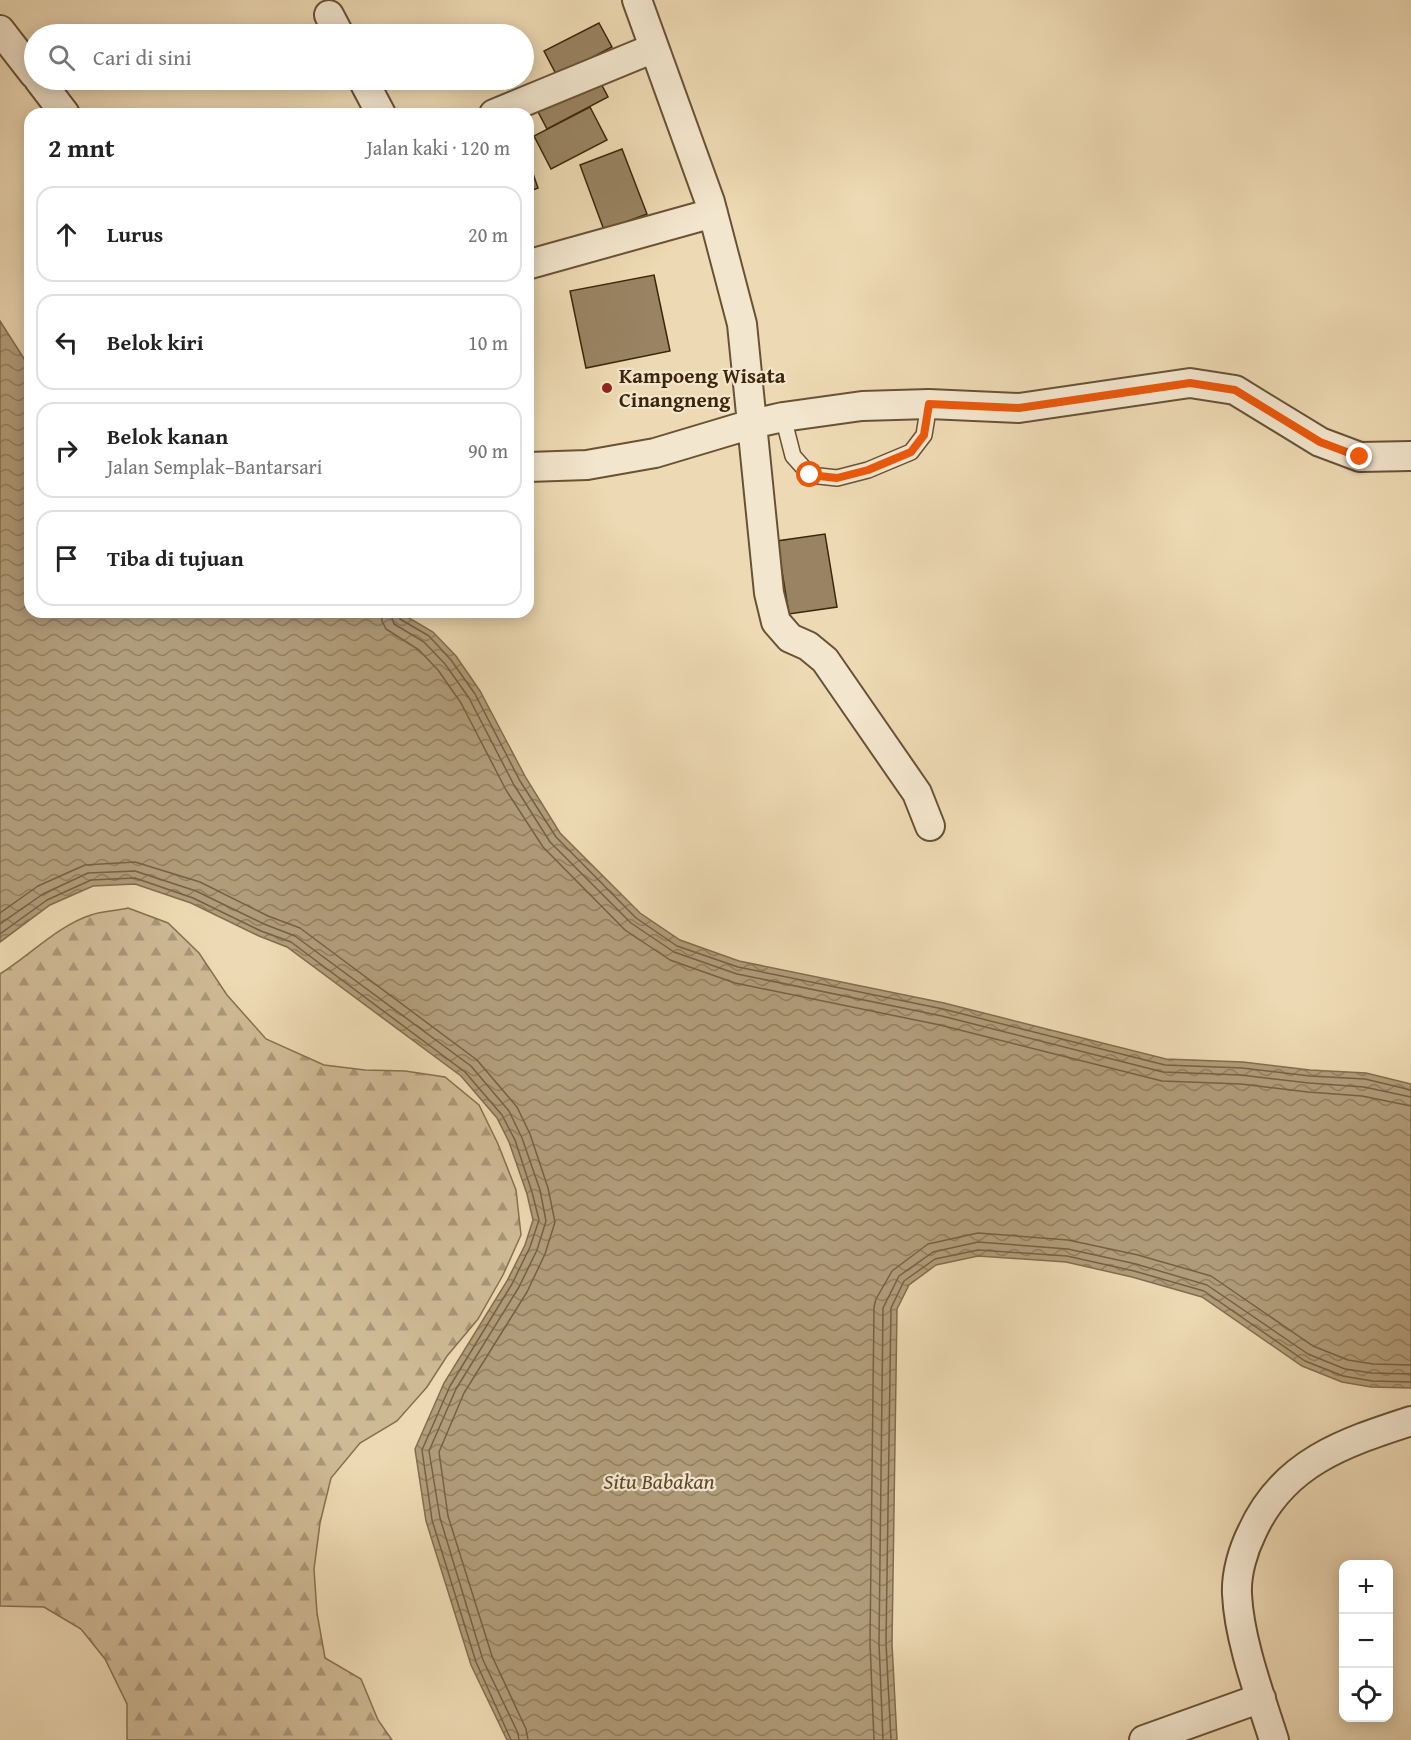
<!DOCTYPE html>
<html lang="id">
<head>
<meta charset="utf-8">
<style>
	body { margin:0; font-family:"Gentium Book Plus",serif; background:#f6f6f6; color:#222 }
	.controls { position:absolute; right:18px; bottom:18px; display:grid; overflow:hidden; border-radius:12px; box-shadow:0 3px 15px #0003 }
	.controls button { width:54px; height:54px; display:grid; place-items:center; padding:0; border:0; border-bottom:2px solid #e0e0e0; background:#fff; color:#222; font:30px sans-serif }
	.stop { position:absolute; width:18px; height:18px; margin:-14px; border:4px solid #ea580c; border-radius:50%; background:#fff }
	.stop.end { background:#ea580c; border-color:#fff; box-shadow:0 2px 6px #0008 }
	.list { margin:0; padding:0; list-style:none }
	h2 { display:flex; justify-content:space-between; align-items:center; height:78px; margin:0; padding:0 24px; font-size:26px }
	h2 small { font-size:20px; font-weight:400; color:#767676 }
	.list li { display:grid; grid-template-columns:39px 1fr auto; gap:18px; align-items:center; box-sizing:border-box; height:96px; margin:0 12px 12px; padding:0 12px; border:2px solid #e0e0e0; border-radius:18px }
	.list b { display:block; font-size:22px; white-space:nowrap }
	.list p { margin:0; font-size:20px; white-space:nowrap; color:#767676 }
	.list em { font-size:20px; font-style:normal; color:#767676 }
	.icon { flex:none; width:33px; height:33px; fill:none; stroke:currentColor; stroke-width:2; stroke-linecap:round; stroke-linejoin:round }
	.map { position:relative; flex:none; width:1411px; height:1740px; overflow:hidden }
	.search { position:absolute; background:#fff; box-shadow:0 3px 15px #0003; left:24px; top:24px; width:510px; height:66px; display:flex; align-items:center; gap:15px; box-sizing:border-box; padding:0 21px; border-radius:33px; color:#767676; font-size:22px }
	.panel { position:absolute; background:#fff; box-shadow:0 3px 15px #0003; left:24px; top:108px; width:510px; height:510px; border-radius:18px }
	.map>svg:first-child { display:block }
	.forest { fill:url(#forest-firs); stroke:#867050; stroke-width:1.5 }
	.water { fill:url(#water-waves); stroke:#836c4d; stroke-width:1.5 }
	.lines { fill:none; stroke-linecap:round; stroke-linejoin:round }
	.shore { stroke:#776042; stroke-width:1.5 }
	.building { fill:#998362; stroke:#3d250a; stroke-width:1.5 }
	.lane-casing { stroke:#695234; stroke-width:18 }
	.street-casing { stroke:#695234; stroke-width:32 }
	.lane { stroke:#f3e6ce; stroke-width:15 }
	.street { stroke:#f3e6ce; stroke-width:28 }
	.route { stroke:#ea580c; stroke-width:8 }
	.poi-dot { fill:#8f2418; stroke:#f3e6ce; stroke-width:2 }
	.labels { text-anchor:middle; stroke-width:4.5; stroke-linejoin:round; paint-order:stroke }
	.poi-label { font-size:21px; font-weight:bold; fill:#3d250a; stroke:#f3e6ce; text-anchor:start }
	.water-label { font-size:22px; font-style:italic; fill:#60492c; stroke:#f3e6ce }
</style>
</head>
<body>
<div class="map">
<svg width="1411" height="1740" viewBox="0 0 1411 1740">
	<defs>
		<pattern id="forest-firs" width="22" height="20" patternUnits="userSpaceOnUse" patternTransform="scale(1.5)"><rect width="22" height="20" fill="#cfba96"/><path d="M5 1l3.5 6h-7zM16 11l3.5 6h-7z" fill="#a99779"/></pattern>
		<pattern id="water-waves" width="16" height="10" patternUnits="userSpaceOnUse" patternTransform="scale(1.5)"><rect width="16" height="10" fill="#b19c7a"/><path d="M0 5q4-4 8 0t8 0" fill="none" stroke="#917f62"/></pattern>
	</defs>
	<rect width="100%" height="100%" fill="#edd9b3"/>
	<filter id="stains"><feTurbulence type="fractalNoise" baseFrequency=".00333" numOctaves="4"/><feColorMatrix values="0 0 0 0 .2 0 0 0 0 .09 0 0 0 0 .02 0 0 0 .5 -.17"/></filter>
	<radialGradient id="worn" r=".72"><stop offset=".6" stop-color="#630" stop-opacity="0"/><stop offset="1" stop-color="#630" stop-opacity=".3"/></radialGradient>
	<path class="forest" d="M128,908l40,15 31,30 28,42 39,44 58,26 41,5 40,1 40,6 34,28 19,39 18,46 5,45 -18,40 -25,44 -31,37 -20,31 -30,34 -37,22 -29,35 -11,45 -6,46 3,44 8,45 36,21 17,41 14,20h-265v-36l-22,-45 -24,-30 -37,-22 -44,-1v-632c29,-18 59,-49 91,-59 11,-4 25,-4 37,-7z"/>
	<path class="water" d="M0,321l30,47v244h369l34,20 23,24 24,35 46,87 34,55 80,80 40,27 59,21 205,42 222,56 77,3 67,8 56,3 45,11v304l-40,-1 -29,-5 -40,-16 -100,-69 -70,-20 -66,-15 -88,-6 -42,9 -27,20 -12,24 -5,335 5,96h-390l-36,-75 -45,-144 -11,-72 29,-66 63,-102 18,-36 8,-25 -6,-26 -18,-52 -12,-24 -36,-42 -174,-129 -28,-11 -68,-33 -56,-19 -42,2 -43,19 -50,37z"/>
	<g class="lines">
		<path class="shore" d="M381,612l1,9 4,8 33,21 19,20 23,33 45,87 37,57 82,83 45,30 65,23 205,42 222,56 79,3 67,8 54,4 49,10
			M390,612l4,12 30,18 21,22 24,34 45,87 36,57 81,81 43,29 63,22 205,42 221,56 78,3 68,8 55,4 47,10
			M397,612l3,7 29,17 22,24 24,34 45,87 36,56 80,81 41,28 61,21 205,42 222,56 77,3 68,8 55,3 46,11
			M0,913l38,-27 47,-21 50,-3 65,20 68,34 32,12 177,132 40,47 13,27 18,54 7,34 -10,32 -18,38 -63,101 -25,59 9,64 44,140 34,73 2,11
			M0,924l43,-30 45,-21 47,-2 61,20 68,33 31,12 176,130 38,45 13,27 18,52 6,31 -9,29 -18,37 -63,102 -27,62 11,67 43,142 35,73 1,7
			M0,934l47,-34 44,-20 44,-2 58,20 68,33 30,11 174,130 37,43 13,25 17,52 7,28 -9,27 -18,37 -62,102 -28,64 10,70 44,142 35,78
			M874,1740l-4,-97 4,-336 2,-8 16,-28 36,-27 50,-11 90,7 70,15 73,21 102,70 35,14 25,4 38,1
			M883,1740l-4,-97 4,-335 16,-32 34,-24 45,-10 90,7 68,15 71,21 101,69 37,15 27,4 39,1
			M891,1740l-5,-97 5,-335 13,-27 31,-22 43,-9 89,6 67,15 70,20 101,70 38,15 29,5 39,1"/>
	</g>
	<path class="building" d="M599,23l13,24 -55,29 -13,-25z
		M596,74l12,23 -61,32 -13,-25z
		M590,107l17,33 -56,29 -17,-33z
		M622,149l25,65 -43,16 -24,-65z
		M528,159l10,29 -10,4z
		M654,275l16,76 -84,17 -16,-77z
		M825,534l12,73 -48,7 -12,-73z"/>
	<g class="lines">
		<defs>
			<path id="lane" d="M783,417l10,39 17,19 27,3 31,-8 43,-18 13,-17 5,-31"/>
			<path id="street" d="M637,0l73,202 32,122 27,269 7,29 14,16 18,8 17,14 92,133 13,33
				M329,15l10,19
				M0,30l34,44
				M39,80l26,34
				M363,80l18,34
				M494,114l160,-66
				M530,264l183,-51
				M528,467l59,-2 68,-12 97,-29 31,-7 79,-11 67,-2 90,4 171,-25 45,7 85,52 40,15 51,-1
				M1144,1740l117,-42
				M1274,1740c-14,-44 -35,-100 -37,-146 -1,-20 6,-44 15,-62 31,-69 91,-89 159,-111"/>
		</defs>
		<use href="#lane" class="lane-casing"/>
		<use href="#street" class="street-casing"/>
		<use href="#lane" class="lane"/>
		<use href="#street" class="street"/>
	</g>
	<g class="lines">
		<path class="route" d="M810,475l27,3 31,-8 43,-18 13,-17 5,-31 90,4 171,-25 45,7 85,52 40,15"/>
	</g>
	<circle class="poi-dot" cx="607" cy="388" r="6"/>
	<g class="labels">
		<g class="poi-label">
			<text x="619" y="383">Kampoeng Wisata<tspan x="619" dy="24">Cinangneng</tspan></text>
		</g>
		<g class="water-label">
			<text x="659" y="1489">Situ Babakan</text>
		</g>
	</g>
	<rect width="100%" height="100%" filter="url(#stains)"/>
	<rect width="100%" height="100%" fill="url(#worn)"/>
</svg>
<div class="controls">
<button>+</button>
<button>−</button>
<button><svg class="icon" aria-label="locate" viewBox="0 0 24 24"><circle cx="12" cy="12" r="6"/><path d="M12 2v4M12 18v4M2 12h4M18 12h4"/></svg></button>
</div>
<div class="stop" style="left:810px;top:475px"></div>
<div class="stop end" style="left:1360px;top:457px"></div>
<div class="search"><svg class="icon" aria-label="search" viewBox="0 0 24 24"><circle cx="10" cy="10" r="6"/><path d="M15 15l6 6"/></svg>Cari di sini</div>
<section class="panel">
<h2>2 mnt<small>Jalan kaki · 120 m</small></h2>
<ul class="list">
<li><svg class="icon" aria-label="ahead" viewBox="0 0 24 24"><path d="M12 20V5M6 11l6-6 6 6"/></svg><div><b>Lurus</b></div><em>20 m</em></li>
<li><svg class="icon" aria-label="left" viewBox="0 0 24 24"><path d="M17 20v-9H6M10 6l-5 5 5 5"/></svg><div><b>Belok kiri</b></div><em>10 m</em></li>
<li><svg class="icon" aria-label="right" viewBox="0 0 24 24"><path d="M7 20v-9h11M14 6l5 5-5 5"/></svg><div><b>Belok kanan</b><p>Jalan Semplak–Bantarsari</p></div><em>90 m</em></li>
<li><svg class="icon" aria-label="arrive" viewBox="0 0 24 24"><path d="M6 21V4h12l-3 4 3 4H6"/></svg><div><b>Tiba di tujuan</b></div></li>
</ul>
</section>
</div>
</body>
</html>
